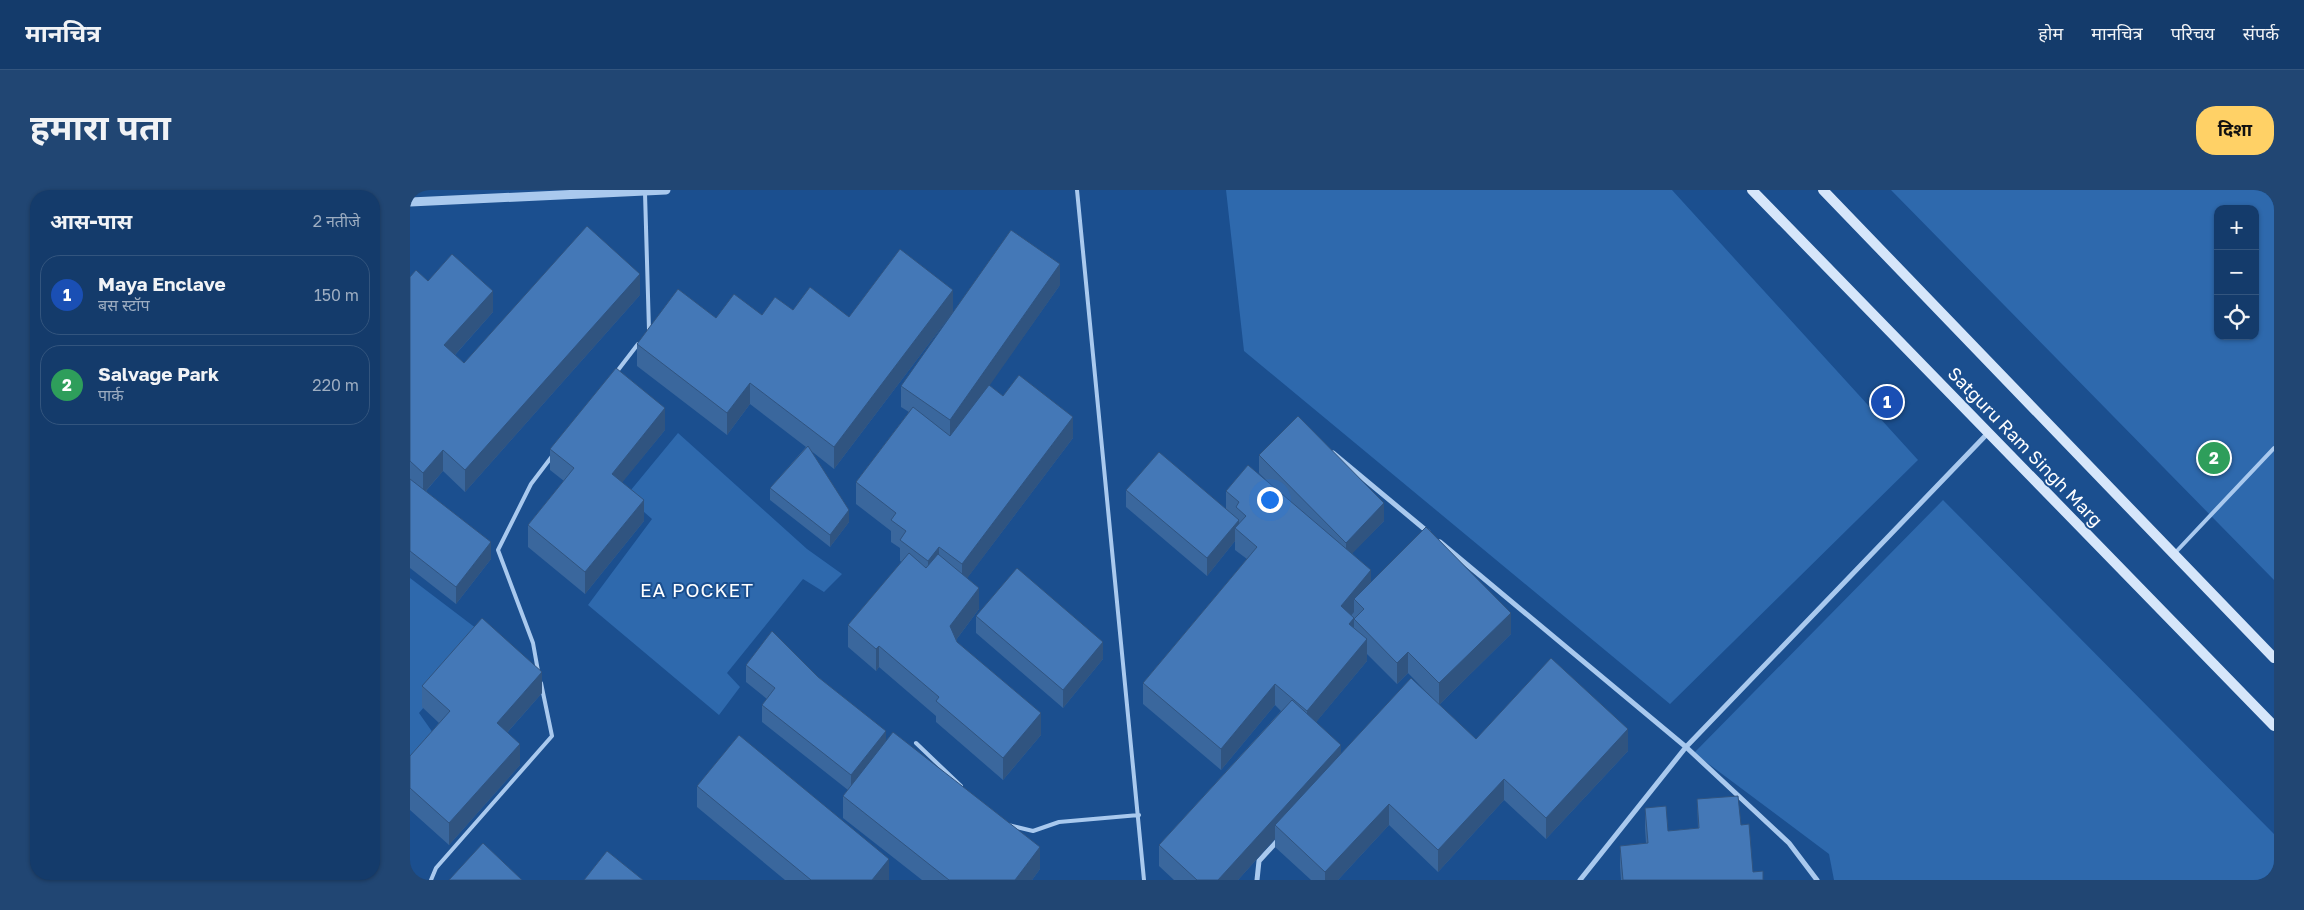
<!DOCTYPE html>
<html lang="hi">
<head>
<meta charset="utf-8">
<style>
	body { margin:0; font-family:"Golos Text","Noto Sans Devanagari",sans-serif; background:#214673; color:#f1f3f6 }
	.controls { position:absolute; right:15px; top:15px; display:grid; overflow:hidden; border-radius:10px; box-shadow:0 1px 4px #0004 }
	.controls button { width:45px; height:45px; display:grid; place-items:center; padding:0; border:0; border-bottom:1px solid #33557e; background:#143b6b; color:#f1f3f6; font:25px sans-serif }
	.you { position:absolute; left:859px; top:309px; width:18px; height:18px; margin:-12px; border:4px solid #fff; border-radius:50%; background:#1a73e8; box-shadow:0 0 0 8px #1a73e833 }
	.badge { display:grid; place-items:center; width:32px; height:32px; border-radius:50%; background:#ffd166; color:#fff; font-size:16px; font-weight:700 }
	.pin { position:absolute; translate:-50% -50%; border:2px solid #fff; box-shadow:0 1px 5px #0006 }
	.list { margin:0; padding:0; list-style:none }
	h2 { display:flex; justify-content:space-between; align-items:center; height:65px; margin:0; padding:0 20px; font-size:21px }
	h2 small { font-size:16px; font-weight:400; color:#9dadc1 }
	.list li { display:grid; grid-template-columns:32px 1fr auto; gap:15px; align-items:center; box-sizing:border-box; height:80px; margin:0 10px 10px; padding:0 10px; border:1px solid #33557e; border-radius:20px }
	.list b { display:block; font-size:19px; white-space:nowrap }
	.list p { margin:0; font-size:16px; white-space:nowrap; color:#9dadc1 }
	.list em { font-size:16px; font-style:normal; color:#9dadc1 }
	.icon { flex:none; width:28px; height:28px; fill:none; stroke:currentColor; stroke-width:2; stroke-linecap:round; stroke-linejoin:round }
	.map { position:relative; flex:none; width:1864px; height:690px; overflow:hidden; border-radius:20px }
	header { display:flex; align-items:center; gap:30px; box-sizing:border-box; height:70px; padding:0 25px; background:#143b6b; border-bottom:1px solid #33557e }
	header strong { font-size:24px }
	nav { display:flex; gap:28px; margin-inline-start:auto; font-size:18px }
	.intro { display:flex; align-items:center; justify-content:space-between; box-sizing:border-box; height:120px; padding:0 30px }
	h1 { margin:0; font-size:35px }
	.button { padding:12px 22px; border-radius:20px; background:#ffd166; color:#111; font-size:18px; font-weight:700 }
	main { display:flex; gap:30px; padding:0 30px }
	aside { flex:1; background:#143b6b; border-radius:20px; box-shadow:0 1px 4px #0004 }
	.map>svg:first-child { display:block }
	.green { fill:#2e69ad; fill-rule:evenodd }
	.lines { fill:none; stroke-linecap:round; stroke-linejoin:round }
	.service { stroke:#a9c9ee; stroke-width:4 }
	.minor { stroke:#a9c9ee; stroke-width:5 }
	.tertiary { stroke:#a9c9ee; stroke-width:9 }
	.secondary { stroke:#d6e6fa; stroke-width:10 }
	.wall { fill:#3a679d }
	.shaded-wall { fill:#305480 }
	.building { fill:#4478b7; stroke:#305480 }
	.labels { text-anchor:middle; stroke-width:4; stroke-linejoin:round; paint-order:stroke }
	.street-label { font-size:18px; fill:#fff; stroke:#1b4f8f }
	.neighbourhood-label { font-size:19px; letter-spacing:1px; fill:#fff; stroke:#1b4f8f }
</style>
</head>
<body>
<header>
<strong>मानचित्र</strong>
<nav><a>होम</a><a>मानचित्र</a><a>परिचय</a><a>संपर्क</a></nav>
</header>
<div class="intro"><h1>हमारा पता</h1><a class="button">दिशा</a></div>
<main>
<aside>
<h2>आस-पास<small>2 नतीजे</small></h2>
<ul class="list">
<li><span class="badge" style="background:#1a4fb4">1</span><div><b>Maya Enclave</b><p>बस स्टॉप</p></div><em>150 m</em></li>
<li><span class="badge" style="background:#2e9e5b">2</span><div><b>Salvage Park</b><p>पार्क</p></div><em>220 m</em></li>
</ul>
</aside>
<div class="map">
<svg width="1864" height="690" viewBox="0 0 1864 690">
	<rect width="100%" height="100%" fill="#1b4f8f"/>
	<path class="green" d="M816,0h446l246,270 -248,244 -426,-353z
		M1481,0h383v390zM1808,19h37v127h-37z
		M268,243l129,116 35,25 -18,18 -21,-13 -76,94 13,14 -21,28 -131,-110 64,-86 -26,-23z
		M1533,310l331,334v46h-440l-5,-26 -135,-101z
		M0,388l75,57 -66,78 19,27 -28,31z"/>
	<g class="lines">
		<path class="service" d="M667,0l67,690
			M235,3l4,137
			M205,184l23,-30
			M1764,364l100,-106
			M128,481l-5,-28 -35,-93 33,-66 22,-29
			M506,553l45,43
			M598,635l25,6 26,-9 80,-7
			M21,690l5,-12 116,-132 -11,-53"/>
		<path class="minor" d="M923,263l95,79
			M1030,352l246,205 103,96 28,37
			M847,690l2,-19 21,-23
			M1170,690l106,-133 302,-314"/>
		<path class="tertiary" d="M0,12l256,-12"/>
		<path class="secondary" d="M1342,0l522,536
			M1413,0l451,468"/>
	</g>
	<path class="wall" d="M0,87l18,4 65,31 -38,43 9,8 176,-68 -175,197 -22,-21 -17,20 65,68 -35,45 -46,-36z
		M650,95l-71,100 14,11 70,42 -106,140 12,31 -23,31 1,2 84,93 -38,45 -67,-58v-6l-57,-49 -3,4 -28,-24v-22l54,-63 -2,-1v-13l-9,-6v-11l-35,-27v-22l53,-70 -8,-5v-21z
		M383,120l56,7 104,-5 -119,157 -24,-19 39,72 -19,25 -60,-47v-12l36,-41 -56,-43 -23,31 -90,-69v-22l79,-26 46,-3z
		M255,240l-43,52 22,39 -59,73 -57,-47v-22l36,-44 -14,-11v-21z
		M849,265l125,66 -32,32 19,28 140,53 -72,71 -31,-32 -11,11 -30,-30v7l-51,61 25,32 135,-15 152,12 -82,88 -42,-39 -66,72 -49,-47 -51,55h-27l-36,-33v-8l-37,41h-64l-15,-14v-21l122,-134 -6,-6 -54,65 -78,-66v-21l104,-124 -12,-9v-9l-28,35 -81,-69v-17l100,20v-19l42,-9 -9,-9z
		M566,426l127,43 -40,49 -87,-75z
		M336,475l72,12 68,65 154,127 -8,11h-110l-79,-62v-22l5,-6 -86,-68v-17l5,-6 -21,-17z
		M12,496l120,7 -35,40 13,32 -71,80 -39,-35v-54l29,-33 -17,-16z
		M287,596l192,94h-104l-88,-73z
		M1287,609l44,26 12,47 10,8h-142l-1,-13v-21l26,-3 -1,-14v-21l23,23 30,-3z"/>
	<path class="shaded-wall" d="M650,74v21l-110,157v-22z
		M230,84v21l-175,197v-22z
		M543,100v22l-119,157v-22z
		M83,101v21l-49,55v-22z
		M340,193v21l-23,31v-22z
		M255,218v22l-53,65v-21z
		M663,227v21l-111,147v-21z
		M33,260v21l-20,23v-21z
		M234,310v21l-59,73v-22z
		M974,313v18l-38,39v-17z
		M439,320v12l-19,25v-12z
		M829,330v11l-4,-3v13l-28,35v-18z
		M81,352v17l-35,45v-17z
		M529,357v21l-11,15v-22z
		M961,380v21l-17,8v13l-13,16v-22z
		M569,398v21l-29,39v-22z
		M1101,423v21l-72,71v-22z
		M944,428v21l-5,-15z
		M957,449v22l-60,72v-22z
		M693,452v17l-40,49v-18z
		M469,456v21l-3,4v-22z
		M998,462v21l-11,11v-21z
		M132,482v21l-45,51v-21z
		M865,494v21l-54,65v-21z
		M631,523v22l-38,45v-22z
		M1218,539v22l-82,88v-21z
		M476,541v17l-35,45v-18z
		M110,554v21l-71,80v-22z
		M931,555v22l-66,58v14l-37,41h-20z
		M1094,589v21l-66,72v-22z
		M979,614v21l-51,55h-13v-8z
		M630,657v22l-8,11h-17z
		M479,669v21h-17z"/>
	<path class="building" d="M177,36l53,48 -175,196 -22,-20 -20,23 -13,-12v-184l6,-7 12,11 24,-27 41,37 -49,54 20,18z
		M601,40l49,34 -110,156 -49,-34z
		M490,59l53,41 -119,157 -84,-64 -23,30 -90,-69 41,-55 38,29 18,-24 28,21 13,-18 18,13 17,-23 39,30z
		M206,178l49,40 -53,66 32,26 -59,72 -57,-47 46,-57 -24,-19z
		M609,185l54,42 -111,147 -23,-17 -11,14 -28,-21 6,-9 -15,-11 5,-7 -40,-31 57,-75 37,29 39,-51 14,11z
		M888,226l86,87 -38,40 -87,-88z
		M398,256l41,64 -19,25 -60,-47z
		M749,262l80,68 -32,38 -81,-68z
		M838,275l123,105 -30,36 13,12 -5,6 18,15 -60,72 -32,-27 -54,65 -78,-66 114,-136 -22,-19 11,-12 -10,-9 3,-5 -13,-11z
		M0,289l81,63 -35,45 -46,-36z
		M1016,337l85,86 -72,70 -31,-31 -11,11 -43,-44 10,-10 -10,-10z
		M499,363l17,15 12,-14 41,34 -29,38 7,16 84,71 -38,45 -67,-57 3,-4 -60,-51 -3,3 -28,-24z
		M607,378l86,74 -40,48 -87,-74z
		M72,428l60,54 -45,51 23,21 -71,79 -39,-35v-32l40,-45 -28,-25z
		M362,441l46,46 68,54 -35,44 -89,-70 13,-17 -29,-23z
		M1141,468l77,71 -82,89 -42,-39 -66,71 -49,-46 -64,68 -50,-47 136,-147 65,61z
		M882,510l49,45 -123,135h-21l-38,-35z
		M483,542l147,115 -25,33h-66l-106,-84z
		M329,545l150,124 -17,21h-61l-114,-94z
		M1328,606l3,29 8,-1 4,48 10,-1v9h-140l-3,-34 28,-3 -3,-35 21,-2 2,25 31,-3 -2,-29z
		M73,653l39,37h-73z
		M197,661l36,29h-59z"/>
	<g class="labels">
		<g class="street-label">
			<text transform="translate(1615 257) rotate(46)" y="6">Satguru Ram Singh Marg</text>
		</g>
		<g class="neighbourhood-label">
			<text x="287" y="407">EA POCKET</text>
		</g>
	</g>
</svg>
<div class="controls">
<button>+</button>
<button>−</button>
<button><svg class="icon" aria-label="locate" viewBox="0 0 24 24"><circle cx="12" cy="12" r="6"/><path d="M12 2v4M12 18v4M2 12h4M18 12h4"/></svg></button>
</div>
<div class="you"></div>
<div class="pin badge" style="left:1477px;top:212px;background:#1a4fb4">1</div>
<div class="pin badge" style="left:1804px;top:268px;background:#2e9e5b">2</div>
</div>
</main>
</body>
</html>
